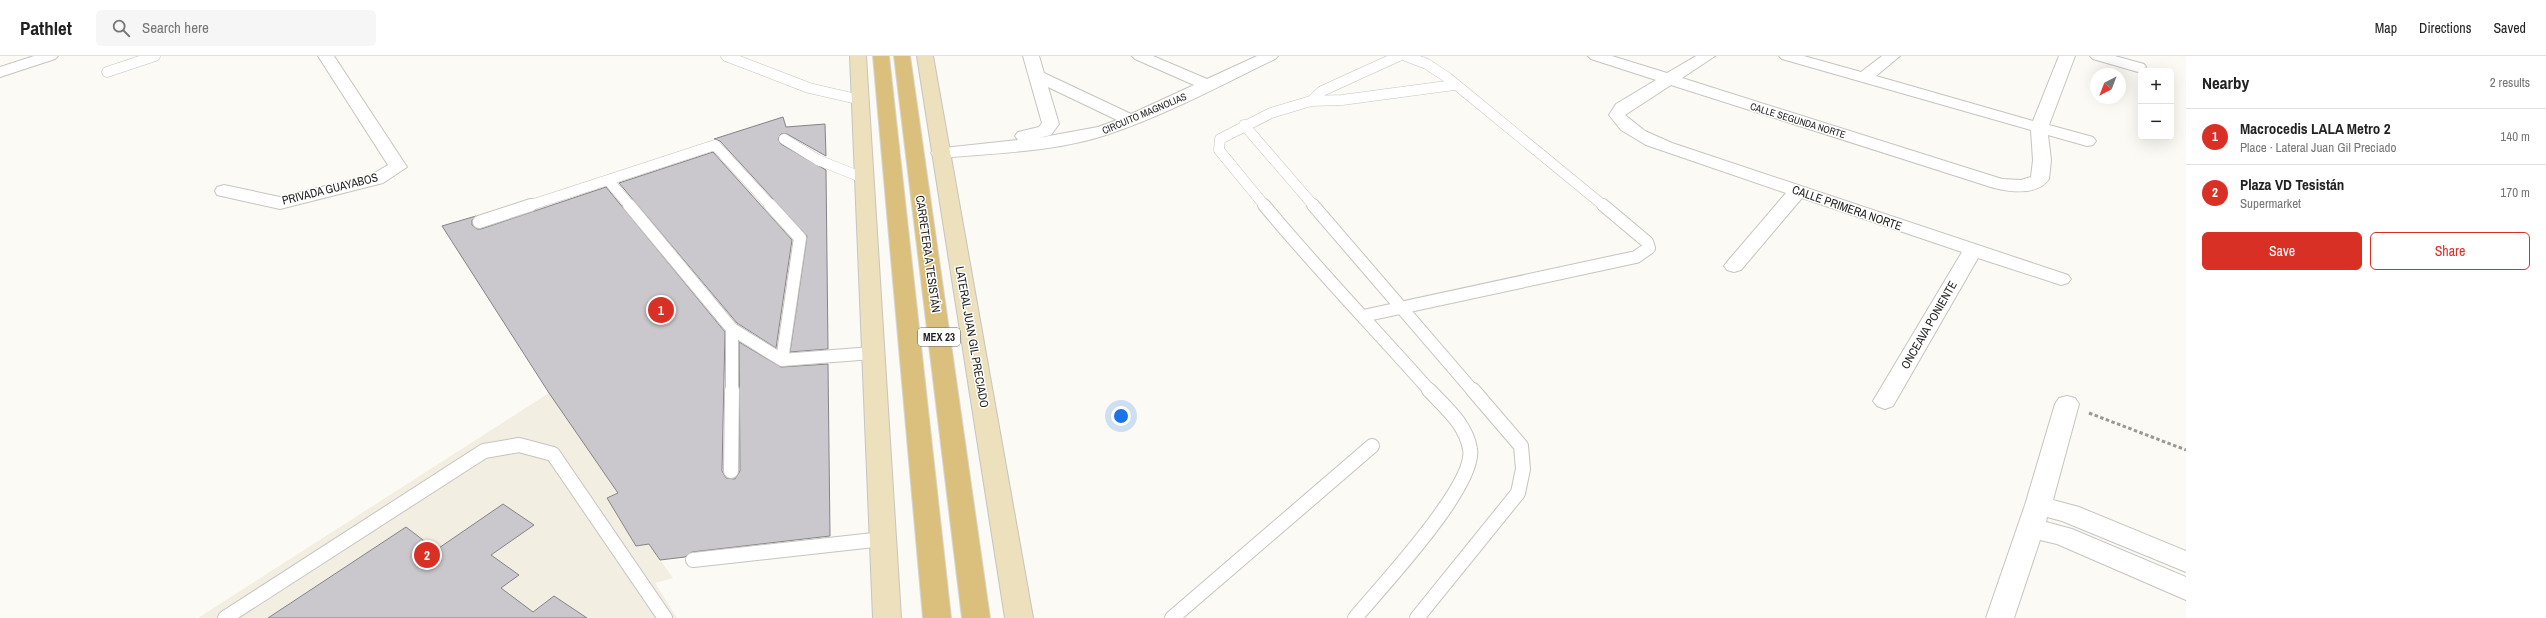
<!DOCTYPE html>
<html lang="en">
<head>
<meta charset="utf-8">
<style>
	body { margin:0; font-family:"Archivo Narrow",sans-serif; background:#f6f6f6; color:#222 }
	.controls { position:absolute; right:12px; top:12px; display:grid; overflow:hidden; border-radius:6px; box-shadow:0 4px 16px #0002 }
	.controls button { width:36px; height:36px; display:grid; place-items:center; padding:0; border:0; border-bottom:1px solid #e0e0e0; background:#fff; color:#222; font:20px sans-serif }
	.compass { position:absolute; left:2090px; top:12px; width:36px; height:36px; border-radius:50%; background:#fff; box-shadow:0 4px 16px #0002; rotate:222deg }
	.you { position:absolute; left:1121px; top:360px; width:14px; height:14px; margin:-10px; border:3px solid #fff; border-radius:50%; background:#1a73e8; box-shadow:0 0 0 6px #1a73e833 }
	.badge { display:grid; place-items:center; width:26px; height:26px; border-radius:50%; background:#d93025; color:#fff; font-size:13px; font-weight:700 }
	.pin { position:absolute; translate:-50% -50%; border:2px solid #fff; box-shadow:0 1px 4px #0006 }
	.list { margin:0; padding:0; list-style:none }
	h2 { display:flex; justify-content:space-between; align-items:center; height:52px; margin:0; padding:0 16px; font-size:17px }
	h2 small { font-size:13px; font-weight:400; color:#767676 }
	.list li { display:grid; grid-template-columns:26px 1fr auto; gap:12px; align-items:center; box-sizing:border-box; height:56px; padding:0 16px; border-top:1px solid #e0e0e0 }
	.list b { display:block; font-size:15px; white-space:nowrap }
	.list p { margin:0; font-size:13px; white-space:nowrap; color:#767676 }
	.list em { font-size:13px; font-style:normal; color:#767676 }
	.actions { display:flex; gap:8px; padding:12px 16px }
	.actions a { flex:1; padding:9px 0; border:1px solid #d93025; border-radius:6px; text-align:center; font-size:14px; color:#d93025 }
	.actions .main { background:#d93025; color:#fff }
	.icon { flex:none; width:22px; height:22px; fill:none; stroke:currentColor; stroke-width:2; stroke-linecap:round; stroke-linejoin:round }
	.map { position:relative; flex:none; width:2186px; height:562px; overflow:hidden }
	header { display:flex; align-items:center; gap:24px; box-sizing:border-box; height:56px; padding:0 20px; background:#fff; border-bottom:1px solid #e0e0e0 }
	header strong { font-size:19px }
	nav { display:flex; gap:22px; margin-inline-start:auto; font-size:14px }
	.search { width:280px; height:36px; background:#f6f6f6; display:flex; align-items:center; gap:10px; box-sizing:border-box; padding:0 14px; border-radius:6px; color:#767676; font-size:15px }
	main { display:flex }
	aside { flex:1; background:#fff }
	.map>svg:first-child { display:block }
	.built { fill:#f3eee2 }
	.building { fill:#cbc8cd; stroke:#858387 }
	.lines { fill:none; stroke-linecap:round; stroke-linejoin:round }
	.lane-far2-casing { stroke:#c6c4bf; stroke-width:11 }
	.lane-far1-casing { stroke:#c6c4bf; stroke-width:14 }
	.lane-casing { stroke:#c6c4bf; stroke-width:16 }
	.street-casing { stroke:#c6c4bf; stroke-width:2 }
	.secondary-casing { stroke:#c6c4bf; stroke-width:2 }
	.primary-casing { stroke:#d7d7d6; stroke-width:2 }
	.path { stroke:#999894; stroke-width:3; stroke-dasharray:3.5 2.5; stroke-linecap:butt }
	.lane-far2 { stroke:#fff; stroke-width:10 }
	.lane-far1 { stroke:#fff; stroke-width:12 }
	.lane { stroke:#fff; stroke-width:14 }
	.street { fill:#fff; fill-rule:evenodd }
	.secondary { fill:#ece0bd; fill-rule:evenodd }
	.primary { fill:#dac07c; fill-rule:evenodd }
	.labels { text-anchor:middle; stroke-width:3; stroke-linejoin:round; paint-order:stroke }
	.far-street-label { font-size:10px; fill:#201f1d; stroke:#fff }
	.shield { fill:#fff; stroke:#636261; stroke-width:1 }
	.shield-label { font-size:11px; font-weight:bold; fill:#201f1d }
	.street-label { font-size:12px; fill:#201f1d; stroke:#fff }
</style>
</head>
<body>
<header>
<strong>Pathlet</strong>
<div class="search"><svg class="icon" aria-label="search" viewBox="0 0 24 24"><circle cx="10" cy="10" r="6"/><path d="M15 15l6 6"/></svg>Search here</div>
<nav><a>Map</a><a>Directions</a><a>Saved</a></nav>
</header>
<main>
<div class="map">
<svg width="2186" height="562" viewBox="0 0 2186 562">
	<rect width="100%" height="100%" fill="#fcfaf5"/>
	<path class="built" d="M549,337l69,100 -10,5 28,48 13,-2 24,34 -18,5 22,35h-479z"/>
	<path class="building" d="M783,61l3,10 39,-3 1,32 -39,-22h-6l-3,5 3,5 45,26 2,179 -38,3 17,-116 -87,-95 -6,-2z
		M713,96l79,88 -16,108 -39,-25 -118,-140z
		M606,131l119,145 -3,139 4,7 9,1 5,-8 -1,-129 42,25 47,-3 2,172 -138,16 -7,5 -25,3 -11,-16 -13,2 -29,-48 11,-5 -69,-100 -107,-167 34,-10 -4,4v5l5,4h4z
		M503,448l31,21 -43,30 28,20 -18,13 32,24 21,-16 33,22h-319l138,-91 30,23z"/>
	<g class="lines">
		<defs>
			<path id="lane-far2" d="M726,0l83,32 52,12
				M1406,0l21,8 21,14 156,128
				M107,16l48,-16
				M1311,45l11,-10 77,-35
				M1244,69l70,81
				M784,83l34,21 48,19
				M528,150l80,-26
				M630,150l-22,-26 107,-35 56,61
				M1265,150l-46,-56 1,-11 51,-26 40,-12 31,-1 112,-15"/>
			<path id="lane-far1" d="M629,149l103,124 50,31
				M770,149l30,33 -18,122
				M1264,149c53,64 111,124 166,186
				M1313,149l160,186
				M479,166l52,-17
				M1363,260l273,-59 13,-9 -2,-6 -44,-37
				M782,304l90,-7
				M732,335v-62"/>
			<path id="lane" d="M731,415l1,-81
				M693,504l190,-21
				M225,562l259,-167 35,-6 34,9 112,164
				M1172,562l200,-172
				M1355,562c25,-30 122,-133 115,-169 -4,-25 -25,-42 -41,-59
				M1417,562l101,-125 5,-24 -2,-23 -48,-56"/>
			<path id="street" d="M34,0h24l-3,3 -55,18v-10z
				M318,0h16l73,111 -24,16 -103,26 -63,-14 -2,-4 2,-4 7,-2 56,12 91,-22 17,-10z
				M1023,0h16l5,17 87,41 63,-29 -59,-26 -3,-3h21l54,23 50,-23h21l-3,3c-54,26 -109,56 -166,75 -53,18 -114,19 -169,24l-6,-1 -3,-4 3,-4 84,-9 -3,-4 3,-4 21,-5 3,-4zM1048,31l69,33 -19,7 -60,11 13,-3 8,-11z
				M1588,0h24l55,17 29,-17h19l-33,22 320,101 19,1 10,-3 2,-17 -2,-30 -249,-71 -3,-3h25l57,16 21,-16h18l-24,20 157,45 26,-65h16l-26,69 44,12 3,4 -3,4 -6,1 -39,-11 3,25 -2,19c-12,17 -38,13 -55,9l-323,-103 -46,30 20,16 27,12 396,132 3,4 -3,4 -7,2 -83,-27 -85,148 -8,3 -8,-3 -4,-5 89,-149 -160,-54 -61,72 -7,2 -7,-2 -3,-4 3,-4 59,-69 -140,-48 -25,-15 -12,-15 7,-11 40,-24 -65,-21z
				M2090,0h25l29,8 2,3 -8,5 -45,-13z
				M2067,340l8,2 4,6 -26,96 26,7 107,44v21l-124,-51 -15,-4 -1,5 26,7 114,48v23l-129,-56 -17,-4 -26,78h-28l39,-113 30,-101 4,-6z"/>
			<path id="secondary" d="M850,0h16l35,562h-28z
				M917,0h16l100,562h-28z"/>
			<path id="primary" d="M873,0h16l62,562h-28z
				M894,0h16l80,562h-28z"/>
		</defs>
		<use href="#lane-far2" class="lane-far2-casing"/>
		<use href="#lane-far1" class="lane-far1-casing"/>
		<use href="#lane" class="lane-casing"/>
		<use href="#street" class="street-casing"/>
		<use href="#secondary" class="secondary-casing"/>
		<use href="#primary" class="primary-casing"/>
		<path class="path" d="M2089,357l97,37"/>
		<use href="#lane-far2" class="lane-far2"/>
		<use href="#lane-far1" class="lane-far1"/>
		<use href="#lane" class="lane"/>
		<use href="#street" class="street"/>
		<use href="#secondary" class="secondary"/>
		<use href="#primary" class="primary"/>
	</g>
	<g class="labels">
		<g class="far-street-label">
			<text transform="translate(1144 57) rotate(-23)" y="4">CIRCUITO MAGNOLIAS</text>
			<text transform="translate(1798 64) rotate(17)" y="4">CALLE SEGUNDA NORTE</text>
		</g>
		<rect class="shield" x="918" y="272" width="42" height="18" rx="3"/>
		<g class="shield-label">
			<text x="939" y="285">MEX 23</text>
		</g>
		<g class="street-label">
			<text transform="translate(330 133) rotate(-14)" y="4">PRIVADA GUAYABOS</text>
			<text transform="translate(1847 152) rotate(19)" y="4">CALLE PRIMERA NORTE</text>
			<text transform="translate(928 198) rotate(82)" y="4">CARRETERA A TESISTÁN</text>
			<text transform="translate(1929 269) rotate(-60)" y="4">ONCEAVA PONIENTE</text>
			<text transform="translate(972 281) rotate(80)" y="4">LATERAL JUAN GIL PRECIADO</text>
		</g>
	</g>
</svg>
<div class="controls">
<button>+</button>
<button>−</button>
</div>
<svg class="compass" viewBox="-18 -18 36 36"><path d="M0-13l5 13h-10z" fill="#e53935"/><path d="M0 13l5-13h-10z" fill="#767676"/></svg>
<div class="you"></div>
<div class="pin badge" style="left:661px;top:254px">1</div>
<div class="pin badge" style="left:427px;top:499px">2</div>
</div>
<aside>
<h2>Nearby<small>2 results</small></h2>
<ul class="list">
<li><span class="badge">1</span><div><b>Macrocedis LALA Metro 2</b><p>Place · Lateral Juan Gil Preciado</p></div><em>140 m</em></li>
<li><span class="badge">2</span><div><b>Plaza VD Tesistán</b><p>Supermarket</p></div><em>170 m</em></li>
</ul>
<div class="actions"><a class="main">Save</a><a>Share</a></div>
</aside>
</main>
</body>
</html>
